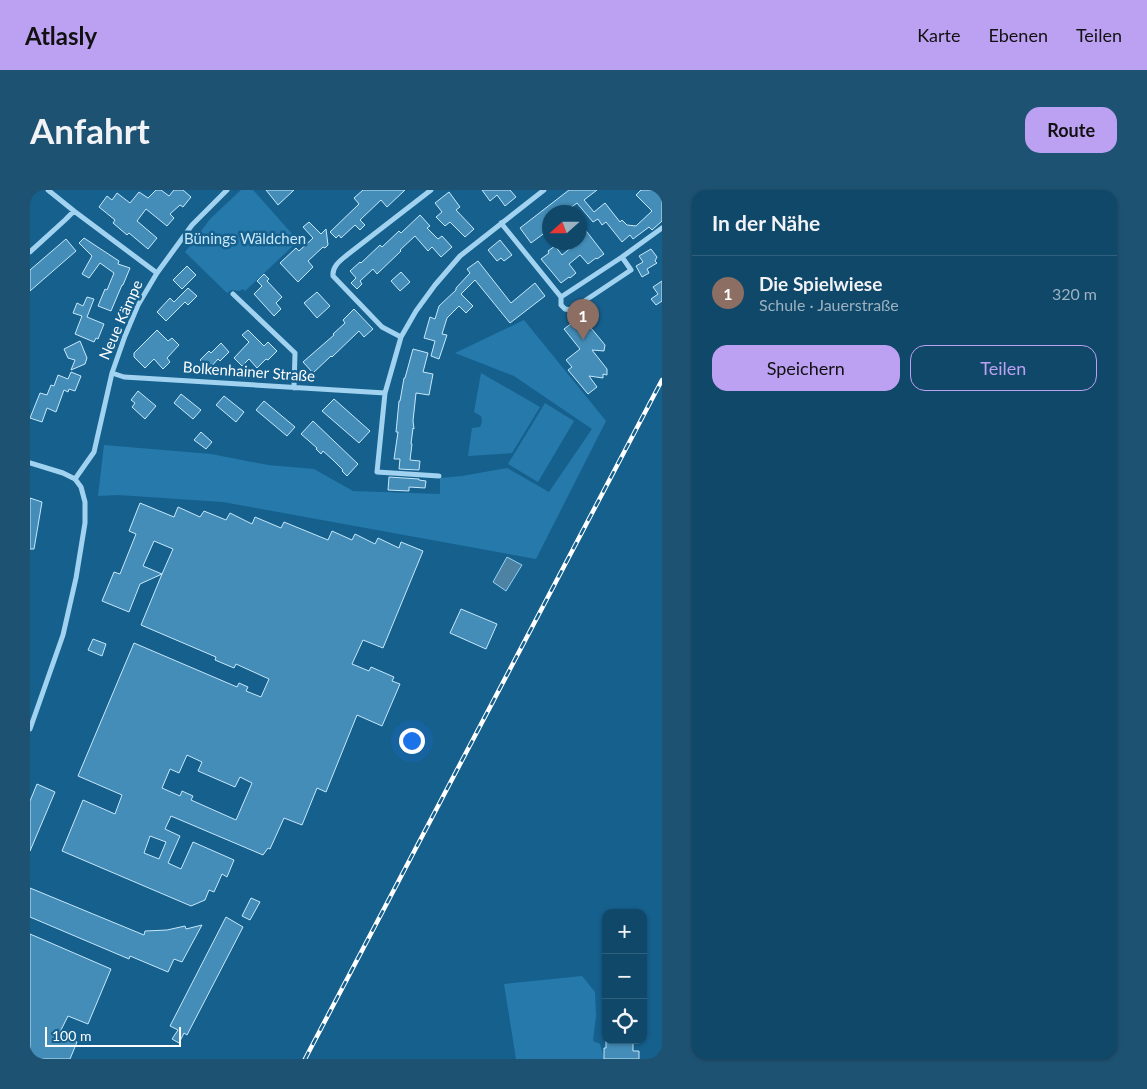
<!DOCTYPE html>
<html lang="de">
<head>
<meta charset="utf-8">
<style>
	body { margin:0; font-family:Lato,sans-serif; background:#1e5272; color:#f1f3f6 }
	.controls { position:absolute; right:15px; bottom:15px; display:grid; overflow:hidden; border-radius:10px; box-shadow:0 1px 4px #0004 }
	.controls button { width:45px; height:45px; display:grid; place-items:center; padding:0; border:0; border-bottom:1px solid #30607e; background:#10486a; color:#f1f3f6; font:25px sans-serif }
	.compass { position:absolute; left:512px; top:15px; width:45px; height:45px; border-radius:50%; background:#10486a; box-shadow:0 1px 4px #0004; rotate:249deg }
	.scale { position:absolute; left:15px; bottom:12px; width:136px; box-sizing:border-box; padding-left:5px; border:2px solid #fff; border-top:0; font-size:14px; line-height:18px; white-space:nowrap; color:#fff; -webkit-text-stroke:4px #16608e; paint-order:stroke }
	.you { position:absolute; left:381px; top:550px; width:18px; height:18px; margin:-12px; border:4px solid #fff; border-radius:50%; background:#1a73e8; box-shadow:0 0 0 8px #1a73e833 }
	.badge { display:grid; place-items:center; width:32px; height:32px; border-radius:50%; background:#bca0f2; color:#fff; font-size:16px; font-weight:700 }
	.pin { position:absolute; translate:-50% -41px; filter:drop-shadow(0 1px 2px #0008) }
	.pin::after { content:''; position:absolute; top:26px; width:18px; height:15px; background:inherit; clip-path:polygon(0 0,100% 0,50% 100%) }
	.list { margin:0; padding:0; list-style:none }
	h2 { display:flex; justify-content:space-between; align-items:center; height:65px; margin:0; padding:0 20px; font-size:21px }
	h2 small { font-size:16px; font-weight:400; color:#9cb2c1 }
	.list li { display:grid; grid-template-columns:32px 1fr auto; gap:15px; align-items:center; box-sizing:border-box; height:75px; padding:0 20px; border-top:1px solid #30607e }
	.list b { display:block; font-size:19px; white-space:nowrap }
	.list p { margin:0; font-size:16px; white-space:nowrap; color:#9cb2c1 }
	.list em { font-size:16px; font-style:normal; color:#9cb2c1 }
	.actions { display:flex; gap:10px; padding:15px 20px }
	.actions a { flex:1; padding:11px 0; border:1px solid #bca0f2; border-radius:15px; text-align:center; font-size:18px; color:#bca0f2 }
	.actions .main { background:#bca0f2; color:#111 }
	.icon { flex:none; width:28px; height:28px; fill:none; stroke:currentColor; stroke-width:2; stroke-linecap:round; stroke-linejoin:round }
	.map { position:relative; flex:none; width:632px; height:869px; overflow:hidden; border-radius:15px }
	header { display:flex; align-items:center; gap:30px; box-sizing:border-box; height:70px; padding:0 25px; background:#bca0f2; color:#111 }
	header strong { font-size:24px }
	nav { display:flex; gap:28px; margin-inline-start:auto; font-size:18px }
	.intro { display:flex; align-items:center; justify-content:space-between; box-sizing:border-box; height:120px; padding:0 30px }
	h1 { margin:0; font-size:35px }
	.button { padding:12px 22px; border-radius:15px; background:#bca0f2; color:#111; font-size:18px; font-weight:700 }
	main { display:flex; gap:30px; padding:0 30px }
	aside { flex:1; background:#10486a; border-radius:15px; box-shadow:0 1px 4px #0004 }
	.map>svg:first-child { display:block }
	.green { fill:#257aab }
	.water { fill:#4d82a2; stroke:#93d1f3 }
	.building { fill:#438db8; stroke:#c7e8fb; fill-rule:evenodd }
	.lines { fill:none; stroke-linecap:round; stroke-linejoin:round }
	.street { stroke:#a1d3f0; stroke-width:5 }
	.rail-casing { stroke:#fff; stroke-width:4.5 }
	.rail { stroke:#16608e; stroke-width:2.5; stroke-dasharray:8; stroke-linecap:butt }
	.labels { text-anchor:middle; stroke-width:5; stroke-linejoin:round; paint-order:stroke }
	.park-label { font-size:15px; fill:#c7e8fb; stroke:#16608e }
	.street-label { font-size:15px; fill:#fff; stroke:#16608e }
</style>
</head>
<body>
<header>
<strong>Atlasly</strong>
<nav><a>Karte</a><a>Ebenen</a><a>Teilen</a></nav>
</header>
<div class="intro"><h1>Anfahrt</h1><a class="button">Route</a></div>
<main>
<div class="map">
<svg width="632" height="869" viewBox="0 0 632 869">
	<rect width="100%" height="100%" fill="#16608e"/>
	<path class="green" d="M211,0h12l41,46 -2,2 4,5 -51,48 -2,-2 -4,2 -8,-1 -4,3 -42,-41 26,-34z
		M494,130l82,101 -70,138 -313,-57 -105,-7 -20,1 6,-51 107,9 57,11 46,4 39,22 87,3v-16l22,-2 45,-8 42,24 43,-63 -78,-53 -59,-23z
		M451,183l59,34 -28,46 -44,3 4,-28 8,-1 2,-5 -1,-6 -7,-4z
		M515,213l29,18 -36,61 -30,-18z
		M552,786l13,16 1,24 -3,25 7,3 4,15h-88l-12,-75z"/>
	<path class="water" d="M477,367l15,8 -16,26 -13,-9z"/>
	<path class="building" d="M126,0h5l8,6 5,-6h9l8,7 -8,10 -3,-2 -10,9 4,4 -7,8 -21,-17 -9,12 20,17 -9,11 -19,-16 -2,2 -14,-12 2,-3 -16,-13 8,-11 5,4 5,-7 13,10 9,-11 9,6z
		M236,0h28l-16,15z
		M333,0h42l-18,17 -6,-7 -21,20 5,5 -5,5 -5,-5 -14,13 -2,-3 -3,3 -6,-6 29,-28 -5,-6z
		M452,0h28l6,7 -11,9 -8,-11 -7,6z
		M539,0h28l-13,10 10,12 11,-9 15,19 2,-2 5,5 9,1 16,-15 -16,-16 5,-5h21v31l-10,9 -3,-3 -16,12 -3,-4 -8,7 -16,-20 -4,3 -4,-6 -5,3 -16,-19 -12,9h-15v17l-19,14 -11,-15z
		M419,2l11,15 -4,3 18,19 -9,8 -15,-15 -5,4 -9,-9 6,-5 -7,-9z
		M390,25l10,11 -3,2 11,11 4,-3 10,11 -11,10 -9,-10 -4,4 -13,-15 -15,14 1,1 -24,23 -4,-5 -13,12 2,3 -5,5 -6,-6 5,-5 -6,-7 10,-9 1,1 19,-18 2,2 17,-16 2,2z
		M279,32l12,12 5,-5 2,16 -3,3 -2,-1 -15,14 5,6 -15,15 -18,-19 16,-15 3,3 14,-13 -10,-11z
		M550,33l24,31 -7,5 -1,-1 -8,6 -8,-9 -11,9 7,9 -6,5 -1,-1 -8,6 -20,-24 8,-6 -1,-2 7,-5 7,9 11,-9 -3,-4h10z
		M54,48l35,23 -1,3 12,4 -7,17h-1l-11,26 -13,-5 7,-17 2,1 7,-17 -14,-10 -11,15 -7,-4 10,-18 -13,-13z
		M36,49l10,12 -46,40v-21z
		M470,50l12,15 -8,6 -3,-3 -4,3 -9,-11z
		M621,59l6,8 -2,4 2,2 -10,6 2,4 -7,4 -6,-11 7,-4 -4,-6z
		M448,71l33,42 24,-20 10,13 -35,27 -35,-43 -14,14 12,12 -7,7 -7,-7 -12,12 -5,16 5,1 -8,24 -8,-3 4,-15 -11,-3 6,-21 5,2 4,-13 17,-16v-2l14,-15 -3,-4z
		M157,76l9,9 -14,14 -9,-9z
		M371,82l9,10 -10,9 -9,-10z
		M234,84l5,5 -2,2 15,16 -6,6 5,6 -7,7 -20,-22 8,-8 -5,-5z
		M632,91v20l-6,4 -5,-6 7,-5 -5,-7z
		M158,98l9,8 -9,9 -3,-3 -19,19 -9,-9 13,-14 4,4z
		M287,102l13,14 -13,12 -13,-15z
		M57,107l7,2 -7,18 17,7 -6,15 -2,-1 -2,4 -19,-8 7,-18 -9,-3 4,-10 6,3z
		M324,119l19,20 -9,8 -5,-6 -27,26 -1,-1 -18,17 -10,-11 31,-27 -1,-1 12,-11 -2,-3z
		M546,126l6,1 23,28 -1,6 -12,-1 15,19v6l-4,-1v4l-14,-2 8,11 -9,7 -20,-24 4,-3 -6,-7 14,-11 -16,-20 8,-6v-3h3z
		M127,140l11,11 4,-3 7,7 -12,13 3,4 -7,7 -9,-10 -9,9 -11,-11v-4z
		M218,140l16,16 4,-4 9,9 -9,9 -2,-1 -9,9 -8,-9 -7,7 -8,-8 15,-16 -7,-7z
		M50,151l7,17 -2,6 -14,6 4,-10 -7,-2 -4,-9z
		M191,153l8,9 -9,9 -2,-2 -9,10 -9,-9 9,-9 2,2z
		M383,159l15,4 -5,19 10,2 -4,21 -13,-2 -3,28 1,8 -1,-1 -2,16h1l-2,16 10,1 -1,9 -20,-1 1,-10h-6l4,-27h-2l3,-31h1l4,-23h1z
		M41,182l10,4 -6,15 -6,-2 -1,3 -4,-2 -8,22 -9,-4 -5,14 -12,-4 10,-25 7,2 4,-10 3,1 4,-11 10,4z
		M108,201l18,15 -11,13 -13,-12 3,-4 -4,-3z
		M151,204l20,16 -8,9 -19,-16z
		M194,206l20,16 -8,10 -20,-17z
		M304,209l36,32 -11,12 -37,-32z
		M234,211l31,26 -8,9 -31,-26z
		M283,231l45,43 -11,12 -5,-5 1,-1 -10,-10 -10,-9 -2,3 -5,-5 1,-1 -16,-14z
		M171,242l11,10 -6,7 -12,-9z
		M359,287l30,2v1l7,1 -1,7 -16,-1v4l-21,-1z
		M0,308l12,4 -8,47h-4z
		M110,313l34,14 4,-10 22,10 4,-6 22,9 4,-7 22,11 3,-7 26,11 3,-6 44,18 4,-9 20,9 3,-6 20,10 3,-6 21,10 2,-6 22,9 -40,97 -20,-8 -11,24 17,7 2,-4 23,10 -2,4 8,3 -18,42 -25,-11 -31,77 -9,-4 -15,37 -18,-7 -14,31 -2,-1 -5,7 -92,-39 -6,13 15,7 -12,27 13,6 12,-27 41,18 -7,17 -5,-3 -8,18 -5,-2 -4,10 -14,6 -129,-55 21,-51 32,14 7,-19 -44,-19 56,-133 103,44 2,-4 9,4 -2,4 15,6 8,-18 -33,-15 -2,4 -19,-8 1,-3 -75,-32 21,-51 -22,10 -11,28 -27,-11 12,-29 6,2 16,-40 -7,-3zM124,351l19,8 -11,25 -19,-8zM157,565l15,7 -4,9 37,16 5,-10 12,6 -16,37 -45,-20 2,-4 -11,-5 -2,5 -18,-8 8,-19 9,4zM120,646l16,6 -7,17 -15,-6z
		M431,419l36,15 -11,25 -36,-16z
		M63,449l13,5 -4,12 -14,-6z
		M7,594l18,8 -25,59v-50z
		M0,698l114,47 1,-4 22,-1 18,-4 1,3 16,-4 -20,37 -8,-3 -6,13 -38,-16 -1,3 -99,-42z
		M221,708l9,4 -10,18 -8,-4z
		M196,727l17,10 -56,108 -3,-2 -5,10 -7,-4 6,-9 -8,-4z
		M0,744l81,35 -23,55 -20,-8 -9,18 18,8 -7,17h-40z
		M576,850h25v2h2v9h6v8h-35v-11h2z"/>
	<g class="lines">
		<path class="street" d="M18,0l26,21 83,62
			M471,33l60,74v8l4,4 6,1 60,-40 -9,-13 -61,40
			M0,62l35,-32 9,-9
			M592,67l40,-29
			M203,104l62,59 -1,35
			M371,147l-19,-10 -49,-51c-1,-10 8,-16 14,-21l84,-65
			M82,183l12,4 261,16 16,-56 15,-26 19,-26 25,-29 84,-66
			M355,203l-8,79 62,4
			M0,273l33,10 12,6
			M45,289l19,-27 18,-79 13,-37 13,-31 19,-32 35,-48 35,-35
			M0,539l33,-94 13,-57 9,-55v-21l-4,-15 -6,-8"/>
		<defs>
			<path id="rail" d="M275,869l357,-679"/>
		</defs>
		<use href="#rail" class="rail-casing"/>
		<use href="#rail" class="rail"/>
	</g>
	<g class="labels">
		<g class="park-label">
			<text x="215" y="54">Bünings Wäldchen</text>
		</g>
		<g class="street-label">
			<text transform="translate(91 130) rotate(-66)" y="5">Neue Kämpe</text>
			<text transform="translate(219 182) rotate(4)" y="5">Bolkenhainer Straße</text>
		</g>
	</g>
</svg>
<div class="controls">
<button>+</button>
<button>−</button>
<button><svg class="icon" aria-label="locate" viewBox="0 0 24 24"><circle cx="12" cy="12" r="6"/><path d="M12 2v4M12 18v4M2 12h4M18 12h4"/></svg></button>
</div>
<svg class="compass" viewBox="-18 -18 36 36"><path d="M0-13l5 13h-10z" fill="#e53935"/><path d="M0 13l5-13h-10z" fill="#9cb2c1"/></svg>
<div class="scale">100 m</div>
<div class="you"></div>
<div class="pin badge" style="left:553px;top:150px;background:#8d6e63">1</div>
</div>
<aside>
<h2>In der Nähe<small></small></h2>
<ul class="list">
<li><span class="badge" style="background:#8d6e63">1</span><div><b>Die Spielwiese</b><p>Schule · Jauerstraße</p></div><em>320 m</em></li>
</ul>
<div class="actions"><a class="main">Speichern</a><a>Teilen</a></div>
</aside>
</main>
</body>
</html>
